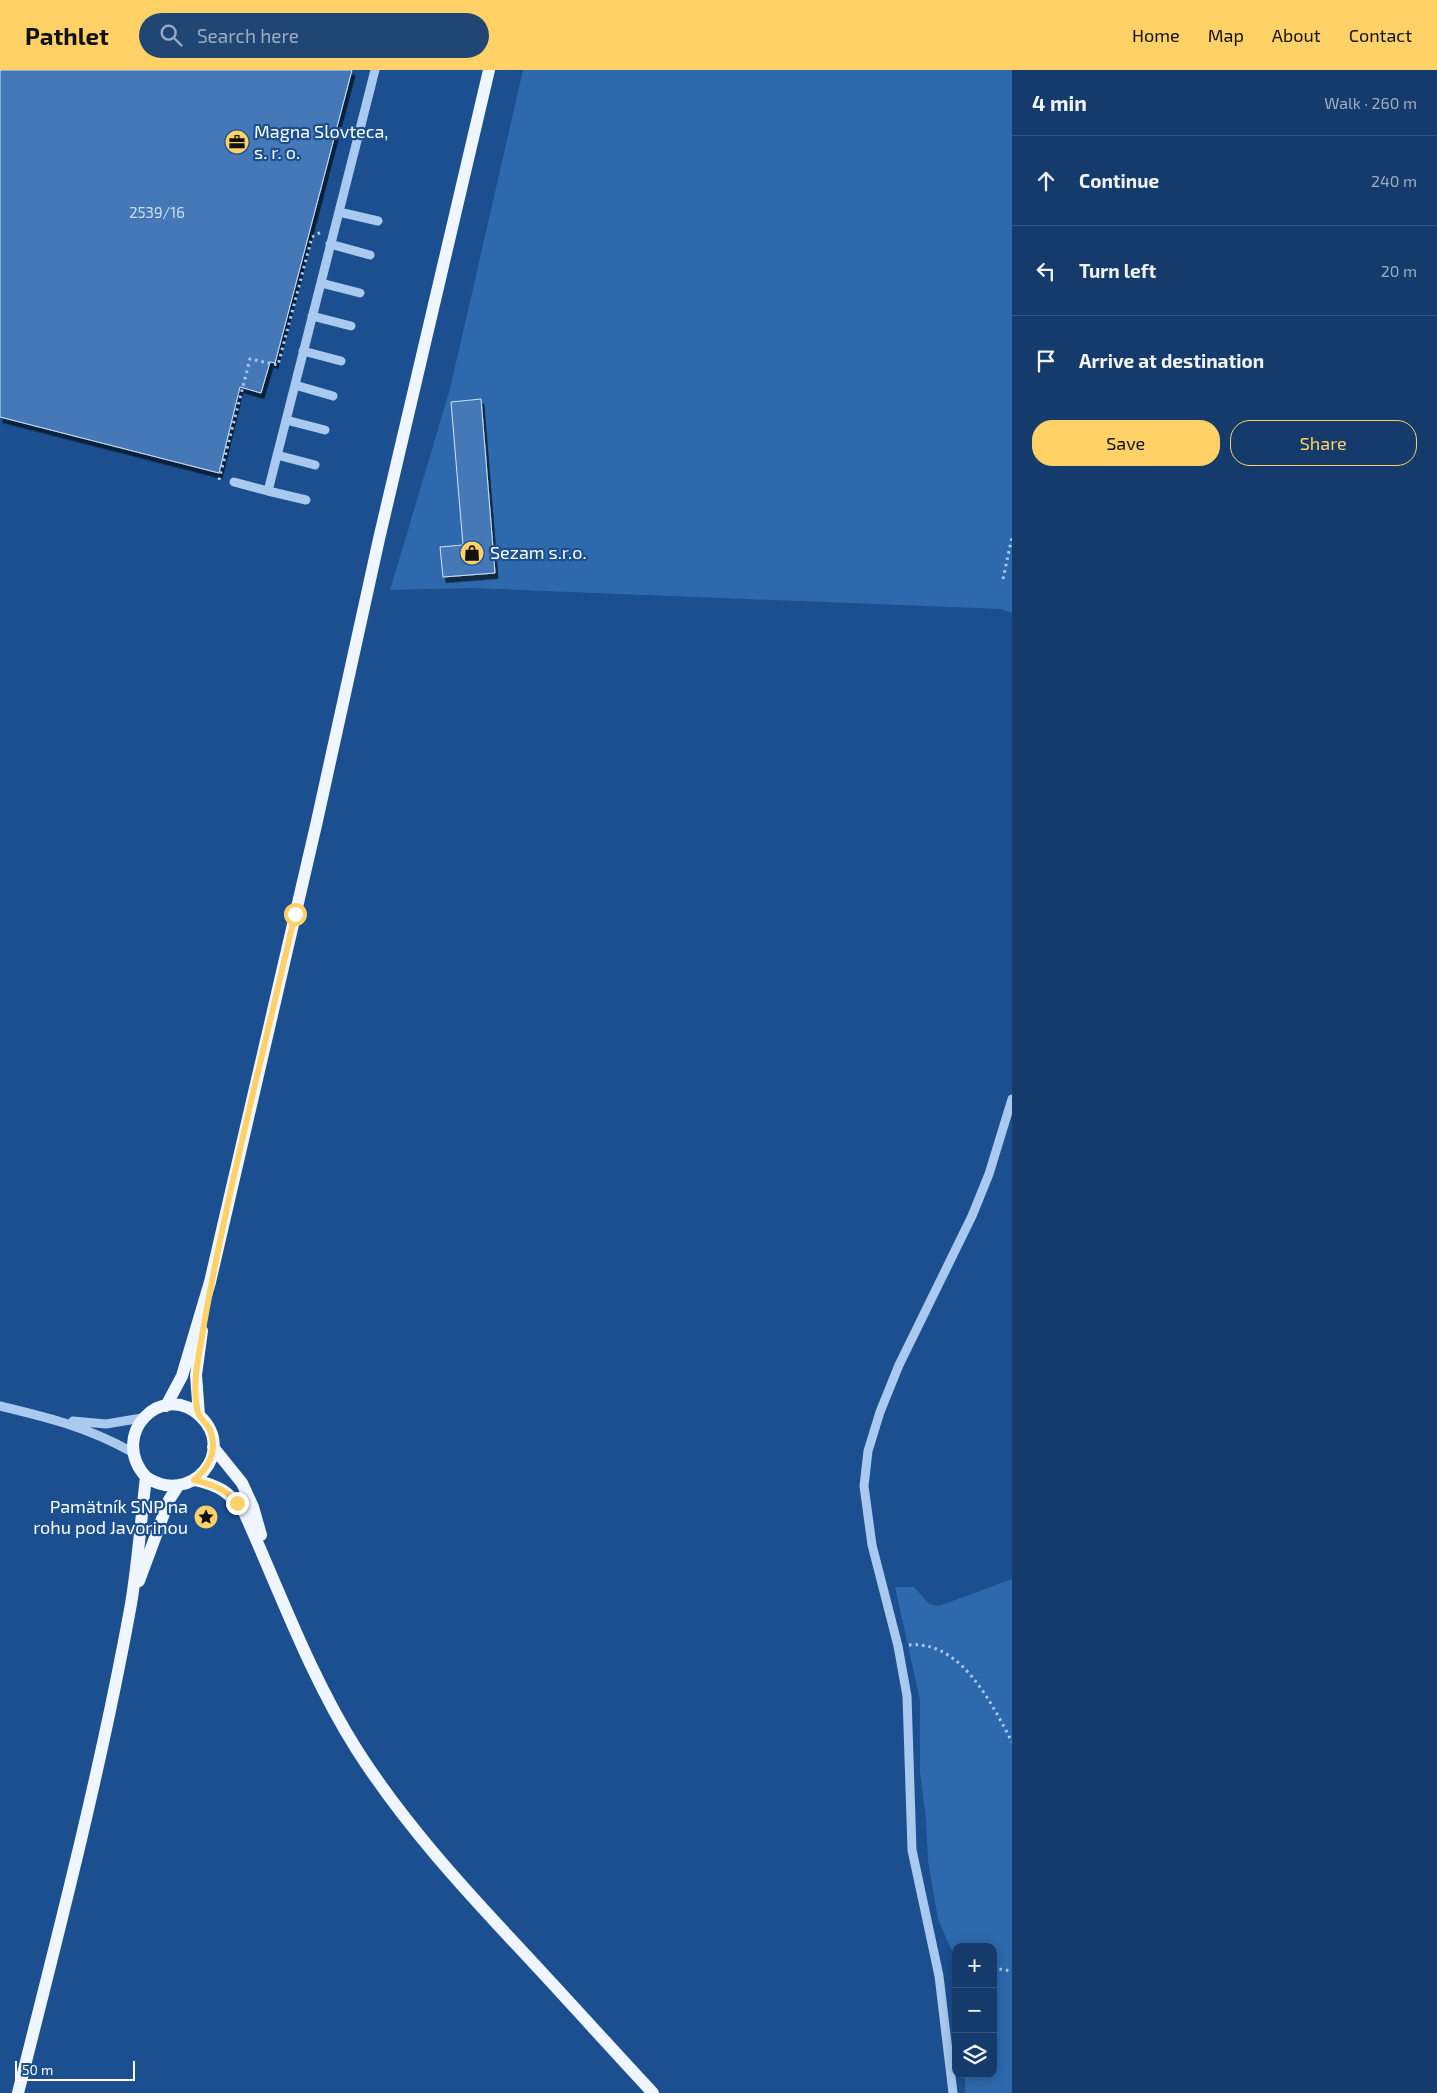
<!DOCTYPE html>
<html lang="en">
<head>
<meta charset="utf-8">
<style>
	body { margin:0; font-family:"Exo 2",sans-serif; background:#214673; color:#f1f3f6 }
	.controls { position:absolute; right:15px; bottom:15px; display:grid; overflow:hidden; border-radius:10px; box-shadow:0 2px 12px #0003 }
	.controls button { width:45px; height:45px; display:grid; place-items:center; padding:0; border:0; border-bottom:1px solid #33557e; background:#143b6b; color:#f1f3f6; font:25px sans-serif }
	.scale { position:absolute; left:15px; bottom:12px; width:120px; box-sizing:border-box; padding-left:5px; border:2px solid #fff; border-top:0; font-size:14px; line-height:18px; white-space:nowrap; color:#fff; -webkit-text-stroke:4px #1b4f8f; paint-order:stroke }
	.stop { position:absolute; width:15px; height:15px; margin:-11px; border:4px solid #ffd166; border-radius:50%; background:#fff }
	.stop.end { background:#ffd166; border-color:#fff; box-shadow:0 1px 5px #0008 }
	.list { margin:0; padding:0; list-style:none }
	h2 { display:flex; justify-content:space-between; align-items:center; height:65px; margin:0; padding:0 20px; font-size:21px }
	h2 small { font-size:16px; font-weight:400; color:#9dadc1 }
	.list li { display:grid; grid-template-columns:32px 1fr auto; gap:15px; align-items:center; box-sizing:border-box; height:90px; padding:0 20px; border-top:1px solid #33557e }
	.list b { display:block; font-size:19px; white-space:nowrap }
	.list em { font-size:16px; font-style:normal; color:#9dadc1 }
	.actions { display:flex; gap:10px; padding:15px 20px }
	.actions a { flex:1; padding:11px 0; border:1px solid #ffd166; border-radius:20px; text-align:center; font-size:18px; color:#ffd166 }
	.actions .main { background:#ffd166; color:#111 }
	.icon { flex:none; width:28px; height:28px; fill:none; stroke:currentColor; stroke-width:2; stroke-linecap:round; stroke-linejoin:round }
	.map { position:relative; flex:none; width:1012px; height:2023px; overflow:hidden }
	header { display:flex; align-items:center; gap:30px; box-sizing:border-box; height:70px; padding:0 25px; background:#ffd166; color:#111 }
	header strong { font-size:24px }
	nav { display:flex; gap:28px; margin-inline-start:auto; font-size:18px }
	.search { width:350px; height:45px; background:#214673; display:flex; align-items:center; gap:12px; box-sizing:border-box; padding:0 18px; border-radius:28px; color:#9dadc1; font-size:19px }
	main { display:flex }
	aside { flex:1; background:#143b6b }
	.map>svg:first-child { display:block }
	.green { fill:#2e69ad }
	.building { fill:#4478b7; stroke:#cfe3fa; filter:url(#shadow) }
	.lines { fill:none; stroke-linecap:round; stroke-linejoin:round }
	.path { stroke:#a9c9ee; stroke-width:3; stroke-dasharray:2.5 4; stroke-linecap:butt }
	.minor { stroke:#a9c9ee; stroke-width:9 }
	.major { stroke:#f0f6ff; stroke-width:12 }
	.route { stroke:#ffd166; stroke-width:6 }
	.labels { text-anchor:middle; stroke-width:4.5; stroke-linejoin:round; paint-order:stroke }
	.number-label { font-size:15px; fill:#d0dded }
	.poi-label { font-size:18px; fill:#fff; stroke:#1b4f8f; text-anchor:start }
</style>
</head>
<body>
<header>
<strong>Pathlet</strong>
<div class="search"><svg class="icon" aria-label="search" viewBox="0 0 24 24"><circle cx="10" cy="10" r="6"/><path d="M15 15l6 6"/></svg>Search here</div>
<nav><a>Home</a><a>Map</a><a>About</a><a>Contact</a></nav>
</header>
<main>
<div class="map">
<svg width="1012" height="2023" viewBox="0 0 1012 2023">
	<defs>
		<filter id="shadow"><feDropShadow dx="3" dy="5.5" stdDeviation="0" flood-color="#0009"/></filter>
	</defs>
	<rect width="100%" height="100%" fill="#1b4f8f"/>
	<path class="green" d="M523,0h489v543l-11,-4 -532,-21 -79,2 60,-201z
		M1012,1509v514h-47v-19h28v-127h-37v20l-2,-11 -16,-37 -10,-58 -2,-42 -6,-47v-72l-25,-113h19l15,17 10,2z"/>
	<path class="building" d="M0,0h352l-77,293 -5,-1 -9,31 -21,-6 -21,86 -219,-56z
		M481,329l14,174 -52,4 -3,-30 23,-2 -12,-143z"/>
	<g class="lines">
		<path class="path" d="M219,410l31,-121 28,6 34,-128 11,-6
			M1003,509l9,-42
			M909,1575c52,-5 83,59 103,97
			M993,1898l19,3"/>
		<path class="minor" d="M339,142l39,9
			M330,174l40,11
			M321,213l39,10
			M312,246l39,10
			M303,281l38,10
			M295,315l38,11
			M286,350l39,10
			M277,385l38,10
			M234,412l34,9
			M306,430l-38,-9 107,-421
			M0,1336c50,12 87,21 132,46
			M73,1351l33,3 36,-6
			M953,2023l-14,-117 -27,-126 -5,-154 -9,-50 -26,-101 -8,-59 4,-35 12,-39 19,-47 73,-149 17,-42 23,-75"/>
		<path class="major" d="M166,1336l16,-30 28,-94 107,-461 62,-282 110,-469
			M199,1345l-3,-40 6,-44
			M213,1377l29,36 11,24 8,28
			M195,1410c25,6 33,11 49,32 36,80 66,164 113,238 48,75 108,140 168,204 43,46 85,93 128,139
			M139,1511l30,-81 9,-14
			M18,2023c41,-162 83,-324 113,-489 7,-42 10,-85 15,-127 -38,-42 16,-97 54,-61 38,36 -10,91 -54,61"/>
	</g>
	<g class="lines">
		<path class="route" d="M237,1433c-12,-15 -25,-18 -43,-23 15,-13 24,-30 16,-50 -2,-6 -8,-9 -11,-15 -5,-11 -4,-37 -2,-49 24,-152 64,-302 98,-452"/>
	</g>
	<defs>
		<symbol id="office-disc" viewBox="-11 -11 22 22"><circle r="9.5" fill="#ffd166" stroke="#1b4f8f"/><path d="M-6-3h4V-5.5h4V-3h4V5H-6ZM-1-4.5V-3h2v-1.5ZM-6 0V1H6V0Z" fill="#111"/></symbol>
		<symbol id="shop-disc" viewBox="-11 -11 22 22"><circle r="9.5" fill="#ffd166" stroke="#1b4f8f"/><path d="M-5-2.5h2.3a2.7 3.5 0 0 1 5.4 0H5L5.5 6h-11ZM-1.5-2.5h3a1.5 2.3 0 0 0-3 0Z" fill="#111"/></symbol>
		<symbol id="sight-disc" viewBox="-11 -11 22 22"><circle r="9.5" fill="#ffd166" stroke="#1b4f8f"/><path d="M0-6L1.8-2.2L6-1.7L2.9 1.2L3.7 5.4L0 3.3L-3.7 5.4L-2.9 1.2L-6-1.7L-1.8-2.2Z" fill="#111"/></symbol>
	</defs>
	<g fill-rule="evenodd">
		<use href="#office-disc" x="223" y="58" width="28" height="28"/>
		<use href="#shop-disc" x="458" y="469" width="28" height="28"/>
		<use href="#sight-disc" x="192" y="1433" width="28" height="28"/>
	</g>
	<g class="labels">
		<g class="number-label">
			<text x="157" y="148">2539/16</text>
		</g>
		<g class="poi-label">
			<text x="254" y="68">Magna Slovteca,<tspan x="254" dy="21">s. r. o.</tspan></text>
			<text x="490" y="489">Sezam s.r.o.</text>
			<text x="188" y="1443" text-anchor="end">Pamätník SNP na<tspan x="188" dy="21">rohu pod Javorinou</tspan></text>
		</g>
	</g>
</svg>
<div class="controls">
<button>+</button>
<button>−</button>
<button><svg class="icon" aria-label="layers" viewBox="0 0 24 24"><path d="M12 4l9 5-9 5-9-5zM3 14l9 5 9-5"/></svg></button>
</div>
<div class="scale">50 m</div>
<div class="stop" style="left:295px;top:844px"></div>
<div class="stop end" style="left:237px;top:1433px"></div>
</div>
<aside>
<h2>4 min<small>Walk · 260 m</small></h2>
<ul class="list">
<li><svg class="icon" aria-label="ahead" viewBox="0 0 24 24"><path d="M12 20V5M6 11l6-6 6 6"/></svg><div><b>Continue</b></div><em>240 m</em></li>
<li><svg class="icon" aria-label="left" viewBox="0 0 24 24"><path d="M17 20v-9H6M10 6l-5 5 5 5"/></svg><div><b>Turn left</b></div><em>20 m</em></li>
<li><svg class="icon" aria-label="arrive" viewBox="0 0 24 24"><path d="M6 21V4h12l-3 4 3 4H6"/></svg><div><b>Arrive at destination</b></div></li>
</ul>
<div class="actions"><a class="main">Save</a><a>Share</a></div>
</aside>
</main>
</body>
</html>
